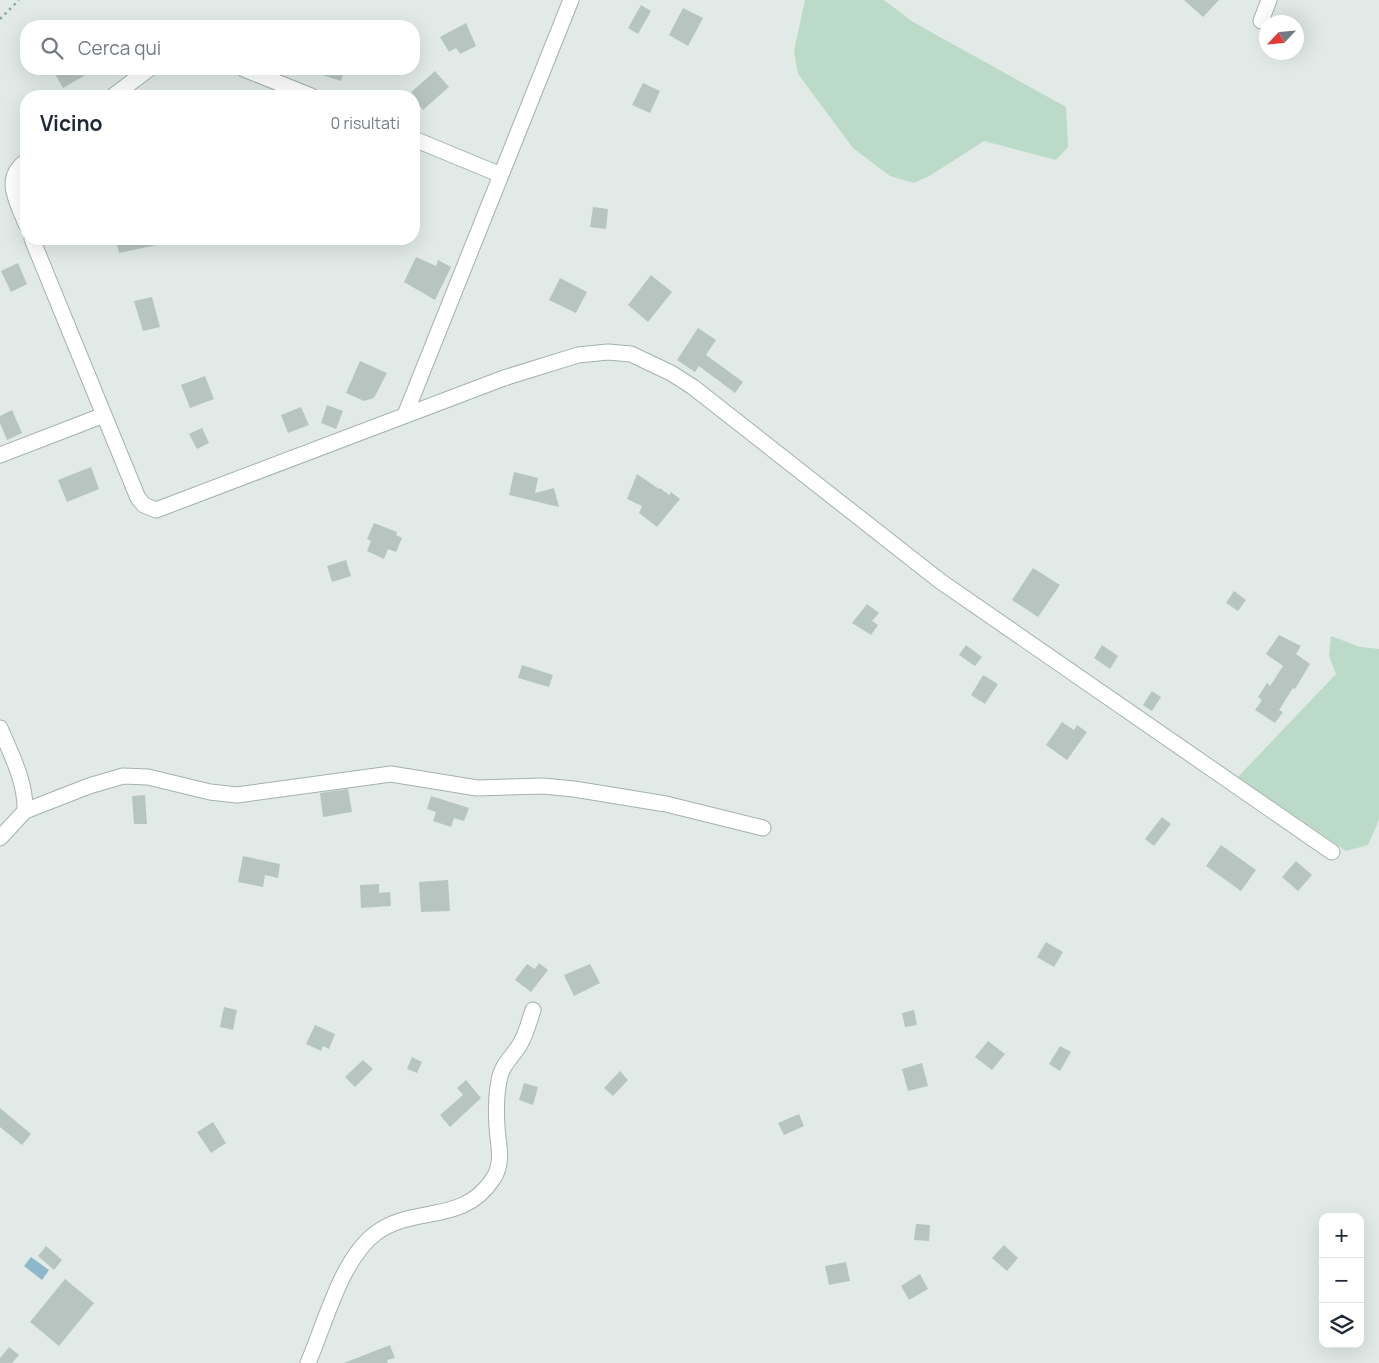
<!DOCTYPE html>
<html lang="it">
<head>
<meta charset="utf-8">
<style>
	body { margin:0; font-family:Manrope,sans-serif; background:#f6f6f7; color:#1f2937 }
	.controls { position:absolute; right:15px; bottom:15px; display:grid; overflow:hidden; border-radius:10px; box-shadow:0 5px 20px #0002 }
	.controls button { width:45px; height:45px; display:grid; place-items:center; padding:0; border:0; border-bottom:1px solid #e0e1e3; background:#fff; color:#1f2937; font:25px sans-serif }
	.compass { position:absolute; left:1259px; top:15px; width:45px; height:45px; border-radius:50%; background:#fff; box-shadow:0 5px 20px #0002; rotate:244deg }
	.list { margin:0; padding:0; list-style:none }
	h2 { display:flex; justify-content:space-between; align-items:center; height:65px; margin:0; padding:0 20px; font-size:21px }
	h2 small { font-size:16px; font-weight:400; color:#747a83 }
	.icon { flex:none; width:28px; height:28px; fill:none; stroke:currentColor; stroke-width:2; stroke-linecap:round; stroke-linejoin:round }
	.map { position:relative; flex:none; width:1379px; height:1363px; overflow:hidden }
	.search { position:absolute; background:#fff; box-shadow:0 5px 20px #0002; left:20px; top:20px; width:400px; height:55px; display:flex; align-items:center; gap:12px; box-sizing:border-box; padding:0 18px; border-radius:20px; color:#747a83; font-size:19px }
	.panel { position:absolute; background:#fff; box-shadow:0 5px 20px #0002; left:20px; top:90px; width:400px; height:155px; border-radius:20px }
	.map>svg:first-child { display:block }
	.green { fill:#bcdac8 }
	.water { fill:#8db8cb }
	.building { fill:#b7c5c1 }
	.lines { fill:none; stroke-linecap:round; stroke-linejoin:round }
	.minor-casing { stroke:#a4b1af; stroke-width:17 }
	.path { stroke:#84aba5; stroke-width:2.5; stroke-dasharray:2.5 4; stroke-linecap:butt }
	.minor { stroke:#fff; stroke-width:15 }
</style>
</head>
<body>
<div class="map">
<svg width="1379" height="1363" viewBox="0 0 1379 1363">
	<rect width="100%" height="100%" fill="#e1eae7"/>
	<path class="green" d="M805,0h79l29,22 153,85 2,40 -12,13 -72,-19 -53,34 -17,8 -24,-7 -37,-28 -55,-74 -4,-23z
		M1331,636l29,11 19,2v171l-11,25 -22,6 -108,-74 98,-103 -7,-18z"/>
	<path class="water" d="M31,1257l18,13 -7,10 -18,-14z"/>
	<path class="building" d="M1184,0h35l-16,17z
		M641,5l10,6 -13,23 -10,-6z
		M683,8l20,10 -15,28 -19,-11z
		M466,23l10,23 -16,8 -4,-6 -7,4 -9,-15z
		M52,69h44l-33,19z
		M310,69h35l-4,12 -31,-10z
		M435,71l14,16 -26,23 -9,-10v-4l-5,-2z
		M643,83l17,8 -10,22 -18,-8z
		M593,207l15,2 -2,20 -16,-2z
		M116,239h45v5l-42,9z
		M416,257l20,9 2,-6 13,7 -16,33 -31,-18z
		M18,263l9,21 -16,8 -10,-21z
		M651,275l21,17 -24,30 -20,-17z
		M560,278l27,14 -11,21 -27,-13z
		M152,297l8,30 -17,4 -9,-30z
		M698,328l18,12 -10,15 37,27 -8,11 -36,-27 -4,6 -18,-12z
		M360,361l27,12 -13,25 -10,3 -18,-8z
		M205,376l9,23 -24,9 -9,-23z
		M327,405l16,6 -7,18 -15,-6z
		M301,407l8,18 -21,8 -7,-18z
		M12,410l10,23 -15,7 -7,-17v-7z
		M202,428l7,15 -12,6 -8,-15z
		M91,467l8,22 -32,13 -9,-22z
		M514,472l24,6 -3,15 19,-5 5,19 -50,-12z
		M637,474l22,15 1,-1 9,7 2,-3 9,7 -23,28 -18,-14 3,-7 -15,-7z
		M374,523l23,9 -1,3 6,3 -6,14 -8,-3 -4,10 -17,-8 4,-10 -4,-2z
		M346,560l5,16 -19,6 -5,-16z
		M1033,568l27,17 -22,32 -26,-17z
		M1234,591l12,9 -8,11 -12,-8z
		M867,604l12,9 -7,8 6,4 -7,10 -19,-12z
		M1279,635l22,11 -5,8 14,10 -15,25 -2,-1 -14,22 4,2 -8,11 -20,-13 7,-10 -4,-3 9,-14 3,3 13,-20 -17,-12z
		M966,645l16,12 -7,9 -16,-11z
		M1102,645l16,11 -8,13 -16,-11z
		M522,665l31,10 -4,12 -31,-9z
		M983,675l15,9 -13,20 -14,-9z
		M1152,691l9,6 -9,14 -9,-6z
		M1062,722l12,8 3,-5 10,7 -20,28 -21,-15z
		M348,789l4,23 -29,5 -3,-24z
		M145,795l2,29h-13l-2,-28z
		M431,796l38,12 -5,13 -10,-3 -3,9 -18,-6 3,-9 -9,-3z
		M1162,817l9,7 -17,22 -9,-7z
		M1221,845l35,25 -15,21 -35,-25z
		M243,856l37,8 -2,14 -13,-3 -2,12 -25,-5z
		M1296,861l16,14 -14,16 -16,-14z
		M448,880l2,31 -29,1 -2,-30z
		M379,884v9l11,-1 1,14 -30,2 -1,-23z
		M1046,942l17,10 -9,15 -17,-10z
		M539,963l9,7 -17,22 -16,-12 12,-16 8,5z
		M590,964l10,19 -26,13 -10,-21z
		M224,1007l13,3 -4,20 -13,-3z
		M914,1010l3,15 -12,2 -3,-14z
		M315,1025l20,9 -6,15 -6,-3 -2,5 -15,-7z
		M988,1041l17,13 -13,16 -17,-13z
		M1060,1046l11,6 -11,19 -11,-7z
		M412,1057l10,5 -5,11 -10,-4z
		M363,1060l10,9 -18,18 -10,-10z
		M922,1063l6,23 -20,5 -6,-22z
		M620,1071l8,9 -15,16 -9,-8z
		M466,1080l15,18 -31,29 -10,-12 23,-20 -6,-7z
		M524,1083l14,4 -5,18 -14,-5z
		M0,1108l31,26 -9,11 -22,-18z
		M799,1114l5,12 -20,9 -6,-12z
		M213,1122l13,21 -15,10 -14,-21z
		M916,1224l14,1 -1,16 -15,-1z
		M1004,1245l14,13 -11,13 -15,-13z
		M46,1246l16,14 -8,10 -16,-14z
		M846,1262l4,19 -21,4 -4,-19z
		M920,1274l8,15 -19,11 -8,-14z
		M65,1279l29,24 -35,43 -29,-24z
		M390,1345l5,13 -8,2 1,3h-44z
		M9,1347l10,8 -7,8h-12v-5z"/>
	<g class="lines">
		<defs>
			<path id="minor" d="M1261,21l8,-21
				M244,69l67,27
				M113,96l36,-27
				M414,139l87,36
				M26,161c-24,18 -9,40 0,63
				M32,239l72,176
				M405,415l166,-415
				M0,455l104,-40 34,83 6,7 12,5 348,-132 74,-23 30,-3 23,2 40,19 22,14 247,194 392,271
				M0,728c11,26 26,54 25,83l-25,27
				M25,811l64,-25 34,-10 25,1 62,15 27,3 154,-21 86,14 66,-2 31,3 92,15 97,24
				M308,1363c17,-39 33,-104 68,-130 38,-28 87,-8 117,-54 11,-16 5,-35 4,-52 -1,-15 -1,-31 2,-46 2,-15 12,-23 20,-35 7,-11 10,-24 14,-36"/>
		</defs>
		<use href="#minor" class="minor-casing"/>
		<path class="path" d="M0,19l19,-19"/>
		<use href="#minor" class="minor"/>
	</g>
</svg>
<div class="controls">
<button>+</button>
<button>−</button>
<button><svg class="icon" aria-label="layers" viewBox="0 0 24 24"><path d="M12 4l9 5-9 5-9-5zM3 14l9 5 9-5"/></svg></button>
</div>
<svg class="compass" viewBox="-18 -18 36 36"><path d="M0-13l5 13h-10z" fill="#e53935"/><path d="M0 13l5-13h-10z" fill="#747a83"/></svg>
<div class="search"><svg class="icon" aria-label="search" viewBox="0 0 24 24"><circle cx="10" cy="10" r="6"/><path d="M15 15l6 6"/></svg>Cerca qui</div>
<section class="panel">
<h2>Vicino<small>0 risultati</small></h2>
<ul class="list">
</ul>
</section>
</div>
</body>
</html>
